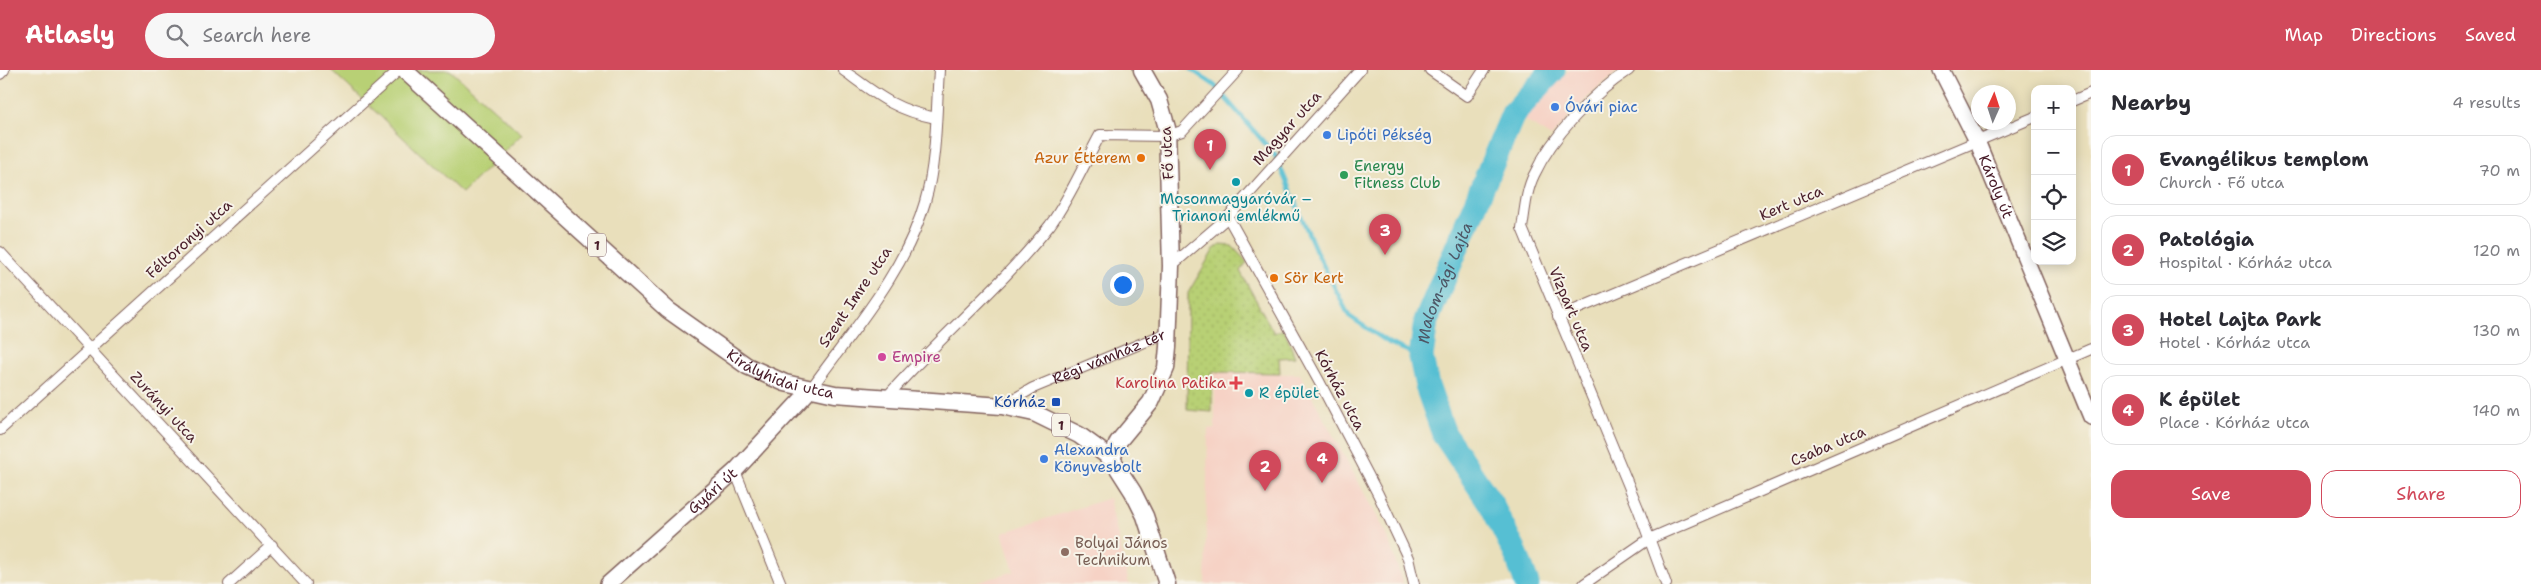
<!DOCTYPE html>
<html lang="en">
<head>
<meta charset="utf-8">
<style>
	body { margin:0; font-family:"Shantell Sans",sans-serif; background:#f7f7f7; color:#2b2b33 }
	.controls { position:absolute; right:15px; top:15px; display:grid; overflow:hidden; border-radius:10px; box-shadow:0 2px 12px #0003 }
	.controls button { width:45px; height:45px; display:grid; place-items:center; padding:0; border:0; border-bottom:1px solid #e1e1e2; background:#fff; color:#2b2b33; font:25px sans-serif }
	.compass { position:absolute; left:1971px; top:15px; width:45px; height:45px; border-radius:50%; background:#fff; box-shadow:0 2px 12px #0003; rotate:3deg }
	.you { position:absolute; left:1122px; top:214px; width:18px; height:18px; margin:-12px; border:4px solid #fff; border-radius:50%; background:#1a73e8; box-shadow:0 0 0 8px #1a73e833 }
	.badge { display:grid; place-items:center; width:32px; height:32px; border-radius:50%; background:#d1495b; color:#fff; font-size:16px; font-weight:700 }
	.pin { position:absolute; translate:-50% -41px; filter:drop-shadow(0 1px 2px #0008) }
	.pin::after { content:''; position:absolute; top:26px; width:18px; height:15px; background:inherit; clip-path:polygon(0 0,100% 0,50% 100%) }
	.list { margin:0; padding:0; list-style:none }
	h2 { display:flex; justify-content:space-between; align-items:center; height:65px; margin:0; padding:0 20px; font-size:21px }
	h2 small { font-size:16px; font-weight:400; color:#7c7c81 }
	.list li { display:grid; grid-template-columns:32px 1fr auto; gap:15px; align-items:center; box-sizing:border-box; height:70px; margin:0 10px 10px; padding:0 10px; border:1px solid #e1e1e2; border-radius:15px }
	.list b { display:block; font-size:19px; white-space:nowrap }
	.list p { margin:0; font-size:16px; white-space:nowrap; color:#7c7c81 }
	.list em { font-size:16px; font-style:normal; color:#7c7c81 }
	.actions { display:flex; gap:10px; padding:15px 20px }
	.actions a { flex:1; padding:11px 0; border:1px solid #d1495b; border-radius:15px; text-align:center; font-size:18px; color:#d1495b }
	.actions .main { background:#d1495b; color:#fff }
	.icon { flex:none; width:28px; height:28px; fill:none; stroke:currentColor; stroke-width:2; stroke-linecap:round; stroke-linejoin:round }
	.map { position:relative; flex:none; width:2091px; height:514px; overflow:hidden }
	header { display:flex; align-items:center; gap:30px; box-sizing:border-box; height:70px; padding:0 25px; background:#d1495b; color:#fff }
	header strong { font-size:24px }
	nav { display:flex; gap:28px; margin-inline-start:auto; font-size:18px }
	.search { width:350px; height:45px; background:#f7f7f7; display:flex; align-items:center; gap:12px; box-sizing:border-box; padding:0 18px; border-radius:28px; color:#7c7c81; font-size:19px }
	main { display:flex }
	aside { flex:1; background:#fff }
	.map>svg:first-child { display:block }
	.built { fill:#f6d2c5 }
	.green { fill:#b8d074; stroke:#817850 }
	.park { fill:url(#park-dots); stroke:#817850 }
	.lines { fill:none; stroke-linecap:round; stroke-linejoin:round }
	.stream { stroke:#56bfd3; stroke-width:4.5 }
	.river { stroke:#56bfd3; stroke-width:25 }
	.street-casing { stroke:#82625d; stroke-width:12 }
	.secondary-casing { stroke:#82625d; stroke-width:18 }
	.primary-casing { stroke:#82625d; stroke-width:19 }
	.street { stroke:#fff; stroke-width:10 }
	.secondary { stroke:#fff; stroke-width:15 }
	.primary { stroke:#fff; stroke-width:16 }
	.shop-dot { fill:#3f7fe0; stroke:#f7f3e8; stroke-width:2 }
	.food-dot { fill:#e8710a; stroke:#f7f3e8; stroke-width:2 }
	.leisure-dot { fill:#2e9e5b; stroke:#f7f3e8; stroke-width:2 }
	.culture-dot { fill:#0f9aa8; stroke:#f7f3e8; stroke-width:2 }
	.hotel-dot { fill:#d1479c; stroke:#f7f3e8; stroke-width:2 }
	.health-dot { fill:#e0444e; stroke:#f7f3e8; stroke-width:2 }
	.transit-dot { fill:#1a4fb4; stroke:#f7f3e8; stroke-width:2 }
	.education-dot { fill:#8d6e63; stroke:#f7f3e8; stroke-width:2 }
	.labels { text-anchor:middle; stroke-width:4; stroke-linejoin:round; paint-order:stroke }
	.shield { fill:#f7f3e8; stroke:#7e5f64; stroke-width:1 }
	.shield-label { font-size:14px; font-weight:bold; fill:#4a1f2b }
	.shop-label { font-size:15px; fill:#366cbe; stroke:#f7f3e8; text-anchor:start }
	.street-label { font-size:15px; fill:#4a1f2b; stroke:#f7f3e8 }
	.food-label { font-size:15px; fill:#c56008; stroke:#f7f3e8; text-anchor:end }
	.leisure-label { font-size:15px; fill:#27864d; stroke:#f7f3e8; text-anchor:start }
	.culture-label { font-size:15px; fill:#0d838f; stroke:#f7f3e8 }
	.hotel-label { font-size:15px; fill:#b23c85; stroke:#f7f3e8; text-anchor:start }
	.health-label { font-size:15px; fill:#be3a42; stroke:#f7f3e8; text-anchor:end }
	.transit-label { font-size:15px; fill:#164399; stroke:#f7f3e8; text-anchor:end }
	.education-label { font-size:15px; fill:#785e54; stroke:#f7f3e8; text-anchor:start }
	.water-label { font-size:16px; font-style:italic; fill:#4e5766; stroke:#f7f3e8 }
</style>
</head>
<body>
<header>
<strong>Atlasly</strong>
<div class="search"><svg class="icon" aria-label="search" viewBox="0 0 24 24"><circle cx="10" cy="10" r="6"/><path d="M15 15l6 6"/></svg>Search here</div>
<nav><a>Map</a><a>Directions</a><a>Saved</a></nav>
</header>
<main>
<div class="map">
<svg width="2091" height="514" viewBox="0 0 2091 514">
	<defs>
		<pattern id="park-dots" width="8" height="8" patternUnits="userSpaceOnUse" patternTransform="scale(1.25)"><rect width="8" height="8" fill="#b8d074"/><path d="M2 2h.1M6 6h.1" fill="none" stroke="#a0b265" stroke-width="1.8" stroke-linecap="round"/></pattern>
	</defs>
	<rect width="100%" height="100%" fill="#f7f3e8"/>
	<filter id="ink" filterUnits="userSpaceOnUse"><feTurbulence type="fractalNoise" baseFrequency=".02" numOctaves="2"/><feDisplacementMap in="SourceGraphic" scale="10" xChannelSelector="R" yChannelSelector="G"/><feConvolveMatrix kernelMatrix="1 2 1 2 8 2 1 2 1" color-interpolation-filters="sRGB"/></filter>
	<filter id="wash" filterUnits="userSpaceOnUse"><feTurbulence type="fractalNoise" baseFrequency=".0096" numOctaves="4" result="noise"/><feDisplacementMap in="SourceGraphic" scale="20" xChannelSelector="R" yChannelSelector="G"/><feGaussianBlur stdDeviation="1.12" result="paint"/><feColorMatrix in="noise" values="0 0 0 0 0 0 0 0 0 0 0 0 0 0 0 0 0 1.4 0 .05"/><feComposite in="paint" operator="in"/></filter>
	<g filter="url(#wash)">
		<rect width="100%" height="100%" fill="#e9dfbb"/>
		<path class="built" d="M1569,0h50l-30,26 -38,41 -30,-19z
			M1215,303l85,1 87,161 16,49h-198l3,-155 7,-1z
			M1109,428l20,86h-156l41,-13 -12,-38z"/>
		<path class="green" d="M331,0h119l72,64 -60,59z"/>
		<path class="park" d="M1220,175l12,1 15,16 -7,9 34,62 10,-4 11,28 -16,1 1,15 -68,-1v40l-25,-2 1,-117 26,-44z"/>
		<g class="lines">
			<path class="stream" d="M1192,0l22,15 61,70 41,96 33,65 40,27 32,14"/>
			<path class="river" id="s1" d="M1527,514l-11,-30 -25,-50 -47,-70 -17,-48 -6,-29 5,-36 87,-207 40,-44"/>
		</g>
	</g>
	<g filter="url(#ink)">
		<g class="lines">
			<defs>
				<g id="street">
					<path d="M843,0c33,24 51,40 93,48"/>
					<path d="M1430,0l37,26 17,-26"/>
					<path d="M1629,0c-36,23 -77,66 -95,105 -8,16 -9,35 -12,53l116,280 28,76"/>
					<path d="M0,4l4,-4"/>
					<path d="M2072,31l19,-8"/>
					<path d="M1228,147l92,166 58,111 30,64 6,26"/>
					<path d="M0,182l306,332"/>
					<path d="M1171,196l57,-49 132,-147"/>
					<path d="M1558,247l477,-200"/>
					<path d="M810,320c42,-59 95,-118 115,-188 12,-42 11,-88 14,-132"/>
					<path d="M885,329c53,-61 115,-111 165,-174 20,-27 34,-61 50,-90l67,1 15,-5 56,-61"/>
					<path id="s2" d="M1002,336l31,-18 136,-56"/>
					<path d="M0,360l399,-360"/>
					<path d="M735,401l46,113"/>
					<path d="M229,514l43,-39"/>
					<path d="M1584,514l65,-45 442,-190"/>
				</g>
				<g id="secondary">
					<path id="s3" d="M1941,0l36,71 114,276"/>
					<path id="s4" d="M608,514l127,-113 75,-81"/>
				</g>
				<g id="primary">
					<path id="s5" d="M404,0l264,240 79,56 38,17 50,11 167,12 32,7 45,22 33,24 21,33 12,24 22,68"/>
					<path d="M1112,389l6,-17 33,-40 15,-34 2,-21 3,-81 -4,-138 -8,-28 -17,-30"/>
				</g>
			</defs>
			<use href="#street" class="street-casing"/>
			<use href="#secondary" class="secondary-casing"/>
			<use href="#primary" class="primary-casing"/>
			<use href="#street" class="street"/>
			<use href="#secondary" class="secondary"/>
			<use href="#primary" class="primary"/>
		</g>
	</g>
	<g class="shop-dot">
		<circle cx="1555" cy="37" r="5"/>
		<circle cx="1327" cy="65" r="5"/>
		<circle cx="1044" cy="389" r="5"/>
	</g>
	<g class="food-dot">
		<circle cx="1141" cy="88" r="5"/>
		<circle cx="1274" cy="208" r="5"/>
	</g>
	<circle class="leisure-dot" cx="1344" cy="105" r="5"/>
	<g class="culture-dot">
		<circle cx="1236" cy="112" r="5"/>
		<circle cx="1249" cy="323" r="5"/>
	</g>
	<circle class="hotel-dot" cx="882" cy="287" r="5"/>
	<path class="health-dot" d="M1233.5 305.5h5v5h5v5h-5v5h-5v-5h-5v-5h5z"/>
	<rect class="transit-dot" x="1051" y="327" width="10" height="10" rx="2.5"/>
	<circle class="education-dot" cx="1065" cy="482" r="5"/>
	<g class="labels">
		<g class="shield">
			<rect x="588" y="163.5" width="18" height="23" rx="4"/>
			<rect x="1052" y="343.5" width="18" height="23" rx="4"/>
		</g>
		<g class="shield-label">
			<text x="597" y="180">1</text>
			<text x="1061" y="360">1</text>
		</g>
		<g class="shop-label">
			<text x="1565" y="42">Óvári piac</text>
			<text x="1337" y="70">Lipóti Pékség</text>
			<text x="1054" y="385">Alexandra<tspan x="1054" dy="17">Könyvesbolt</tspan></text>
		</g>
		<g class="street-label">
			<text transform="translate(1287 58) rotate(-48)" y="5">Magyar utca</text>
			<text transform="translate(1167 83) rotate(-93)" y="5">Fő utca</text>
			<text dy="5" stroke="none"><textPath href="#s3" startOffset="129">Károly út</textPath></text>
			<text transform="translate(1791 133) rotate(-23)" y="5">Kert utca</text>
			<text transform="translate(189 169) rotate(-42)" y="5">Féltoronyi utca</text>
			<text transform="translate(855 227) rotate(-56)" y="5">Szent Imre utca</text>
			<text transform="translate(1571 239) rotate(67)" y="5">Vízpart utca</text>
			<text dy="5" stroke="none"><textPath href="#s2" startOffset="118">Régi vámház tér</textPath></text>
			<text dy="5" stroke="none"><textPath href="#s5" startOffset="488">Királyhidai utca</textPath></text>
			<text transform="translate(1340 320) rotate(62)" y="5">Kórház utca</text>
			<text transform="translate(164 337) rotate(47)" y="5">Zurányi utca</text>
			<text transform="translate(1828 376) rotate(-23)" y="5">Csaba utca</text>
			<text dy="5" stroke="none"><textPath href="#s4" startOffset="140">Gyári út</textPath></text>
		</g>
		<g class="food-label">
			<text x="1131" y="93">Azur Étterem</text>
			<text x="1284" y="213" text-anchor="start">Sör Kert</text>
		</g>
		<g class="leisure-label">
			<text x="1354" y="101">Energy<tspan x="1354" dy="17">Fitness Club</tspan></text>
		</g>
		<g class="culture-label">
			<text x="1236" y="134">Mosonmagyaróvár –<tspan x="1236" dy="17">Trianoni emlékmű</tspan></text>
			<text x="1259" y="328" text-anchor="start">R épület</text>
		</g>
		<g class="hotel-label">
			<text x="892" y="292">Empire</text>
		</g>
		<g class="health-label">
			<text x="1226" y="318">Karolina Patika</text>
		</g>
		<g class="transit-label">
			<text x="1046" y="337">Kórház</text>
		</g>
		<g class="education-label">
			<text x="1075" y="478">Bolyai János<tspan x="1075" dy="17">Technikum</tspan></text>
		</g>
		<g class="water-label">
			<text dy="6" stroke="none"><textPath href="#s1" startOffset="331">Malom-ági Lajta</textPath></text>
		</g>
	</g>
</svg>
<div class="controls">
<button>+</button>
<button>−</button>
<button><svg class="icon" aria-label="locate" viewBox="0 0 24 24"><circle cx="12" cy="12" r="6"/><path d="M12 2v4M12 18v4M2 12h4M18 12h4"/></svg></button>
<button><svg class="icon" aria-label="layers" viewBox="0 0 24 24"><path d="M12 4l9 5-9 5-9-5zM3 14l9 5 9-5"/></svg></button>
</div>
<svg class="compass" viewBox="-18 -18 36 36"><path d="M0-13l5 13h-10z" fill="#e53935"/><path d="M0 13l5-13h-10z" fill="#7c7c81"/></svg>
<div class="you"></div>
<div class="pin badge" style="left:1210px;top:100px">1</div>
<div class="pin badge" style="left:1265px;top:421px">2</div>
<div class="pin badge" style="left:1385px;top:185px">3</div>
<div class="pin badge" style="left:1322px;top:413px">4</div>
</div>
<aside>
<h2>Nearby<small>4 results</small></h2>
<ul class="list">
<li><span class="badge">1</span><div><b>Evangélikus templom</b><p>Church · Fő utca</p></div><em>70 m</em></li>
<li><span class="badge">2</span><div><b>Patológia</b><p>Hospital · Kórház utca</p></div><em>120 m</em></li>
<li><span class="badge">3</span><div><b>Hotel Lajta Park</b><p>Hotel · Kórház utca</p></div><em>130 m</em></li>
<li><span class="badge">4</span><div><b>K épület</b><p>Place · Kórház utca</p></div><em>140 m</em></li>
</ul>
<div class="actions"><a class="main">Save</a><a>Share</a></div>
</aside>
</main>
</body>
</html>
